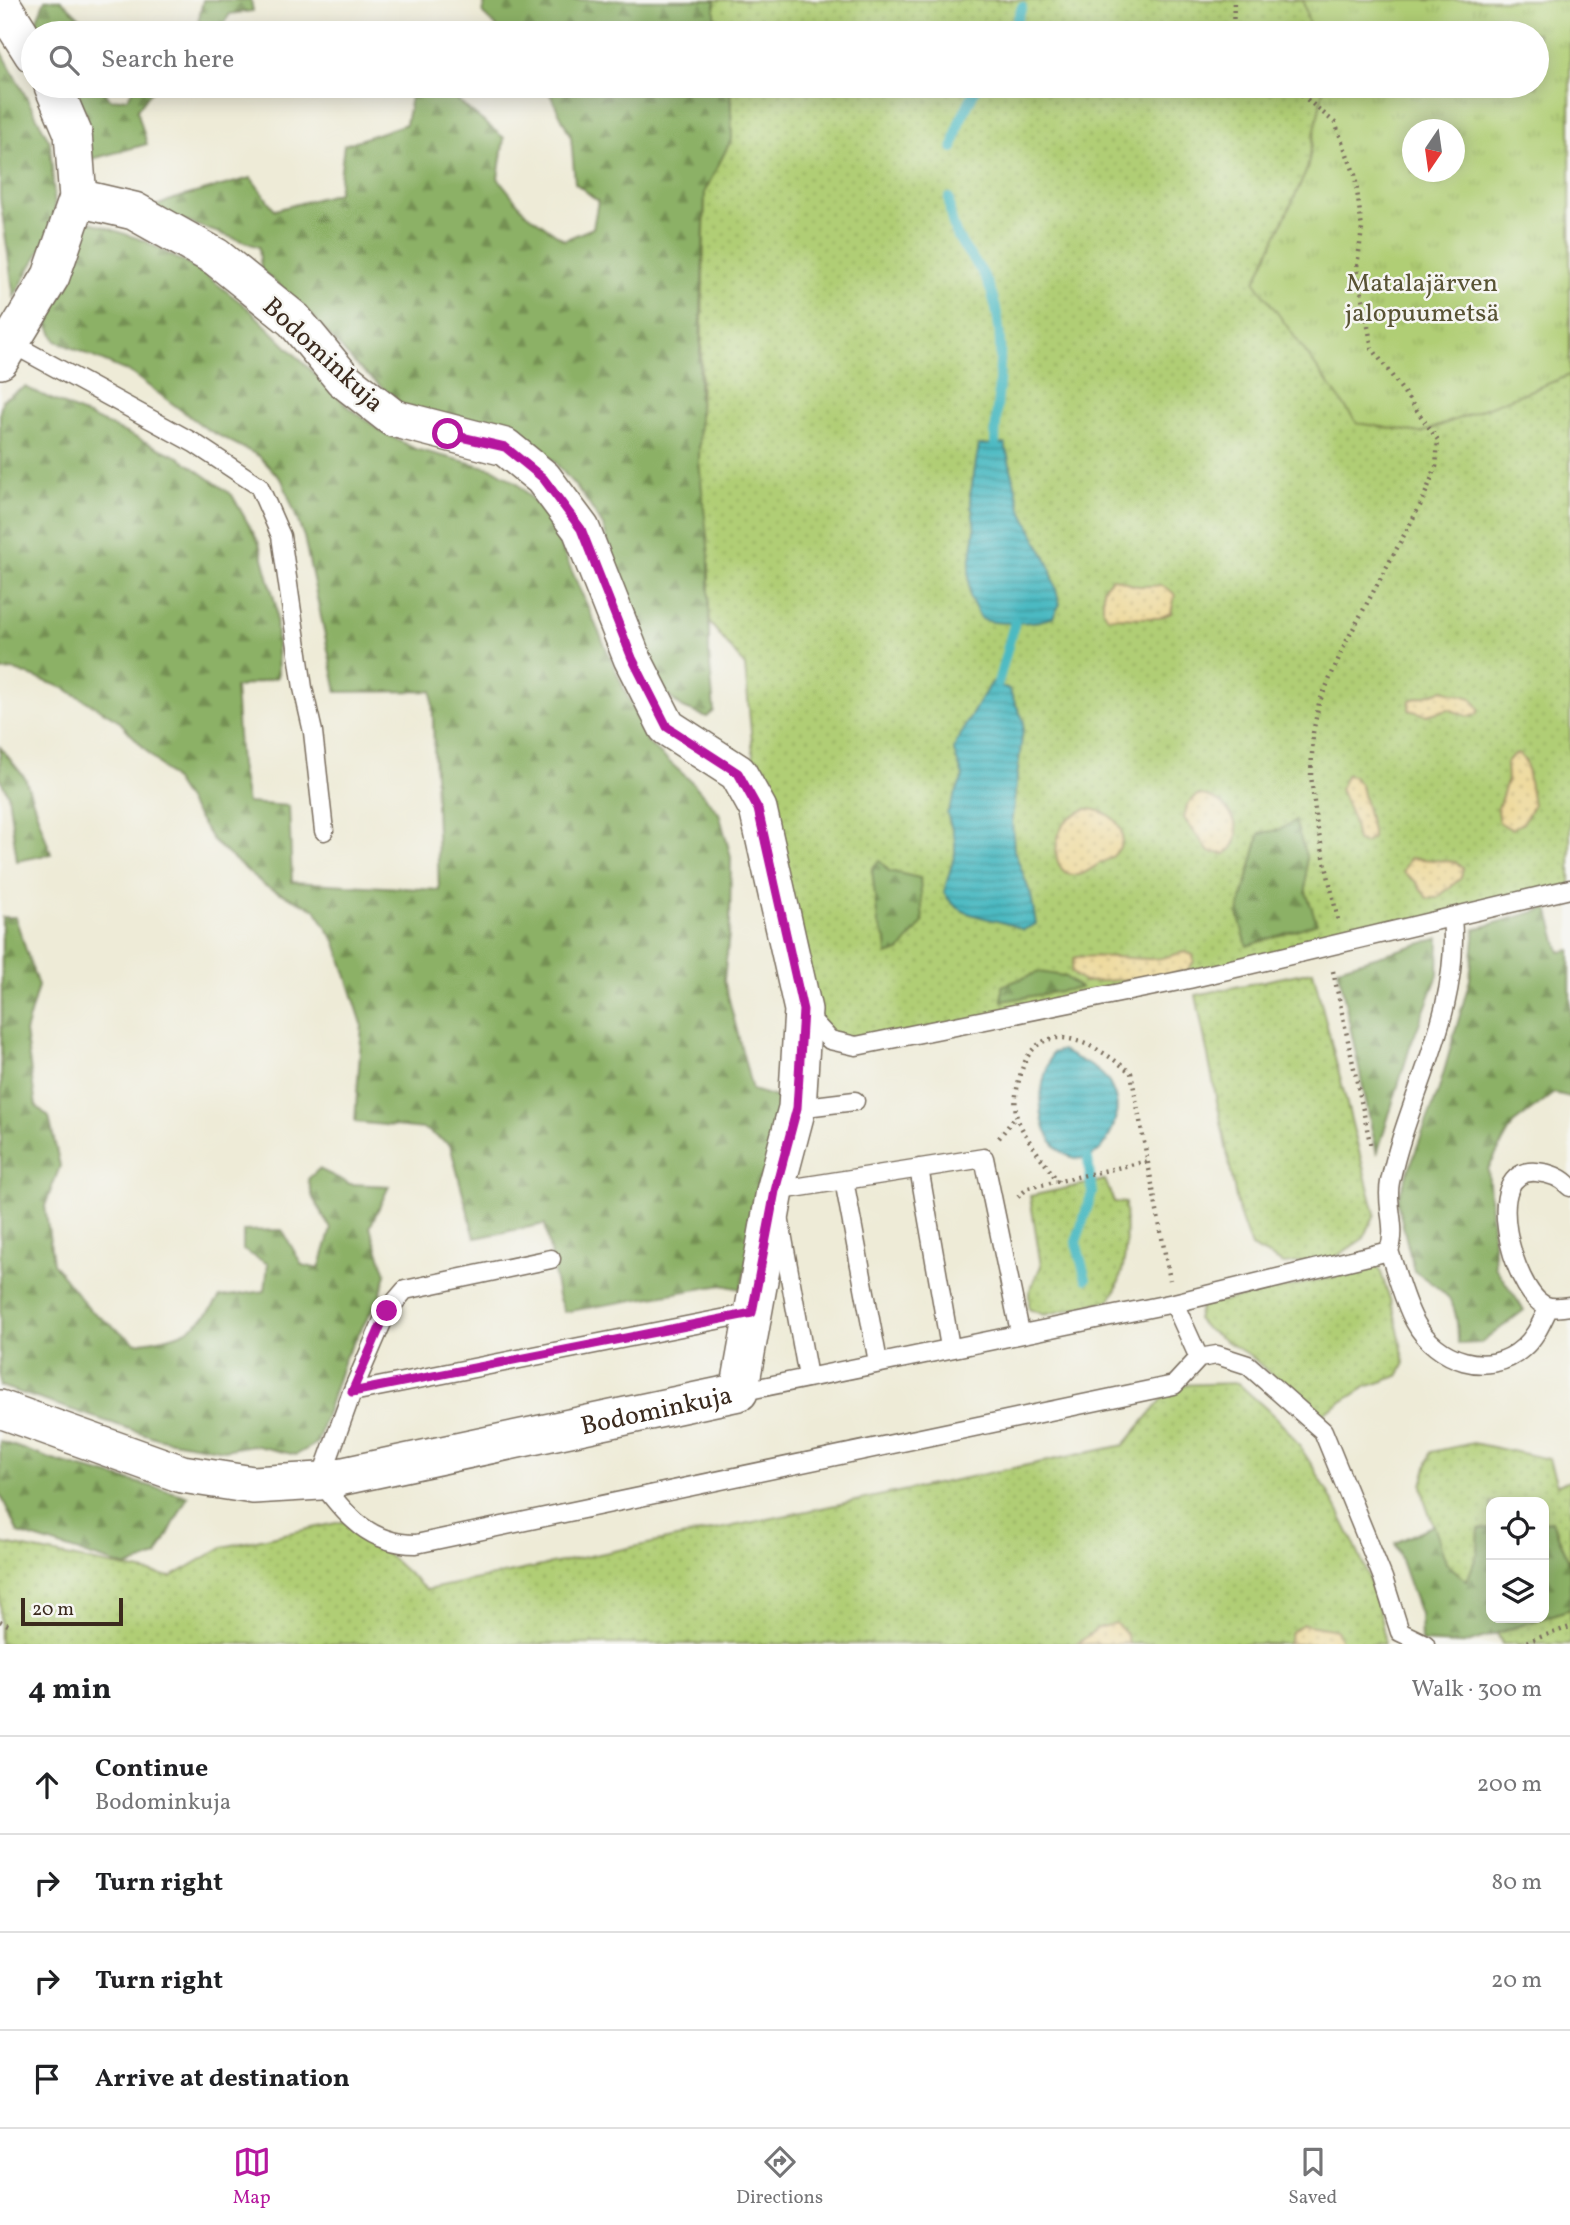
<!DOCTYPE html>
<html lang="en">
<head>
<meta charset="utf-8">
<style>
	body { margin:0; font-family:Vollkorn,serif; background:#f2f2f2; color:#202124 }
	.controls { position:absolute; right:21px; bottom:21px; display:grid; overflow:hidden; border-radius:14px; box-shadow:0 4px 18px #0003 }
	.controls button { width:63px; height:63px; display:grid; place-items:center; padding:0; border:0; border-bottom:2px solid #e0e0e0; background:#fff; color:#202124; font:35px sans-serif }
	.compass { position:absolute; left:1402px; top:119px; width:63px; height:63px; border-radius:50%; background:#fff; box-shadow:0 4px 18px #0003; rotate:193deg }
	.scale { position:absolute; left:21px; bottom:18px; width:102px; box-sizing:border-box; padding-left:7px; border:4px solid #3b2a1e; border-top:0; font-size:19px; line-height:24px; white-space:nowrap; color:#3b2a1e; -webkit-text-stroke:5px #f6f6f2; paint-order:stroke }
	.stop { position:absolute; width:21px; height:21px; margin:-16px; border:5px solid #b5179e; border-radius:50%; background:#fff }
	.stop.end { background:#b5179e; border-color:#fff; box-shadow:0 2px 7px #0008 }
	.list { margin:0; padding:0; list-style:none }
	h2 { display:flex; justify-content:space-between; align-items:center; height:91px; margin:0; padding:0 28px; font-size:30px }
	h2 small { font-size:23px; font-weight:400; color:#757577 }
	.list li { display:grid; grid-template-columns:46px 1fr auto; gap:21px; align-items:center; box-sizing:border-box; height:98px; padding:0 28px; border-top:2px solid #e0e0e0 }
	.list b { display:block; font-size:26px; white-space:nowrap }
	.list p { margin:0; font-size:23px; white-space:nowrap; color:#757577 }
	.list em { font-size:23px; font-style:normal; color:#757577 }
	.icon { flex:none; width:38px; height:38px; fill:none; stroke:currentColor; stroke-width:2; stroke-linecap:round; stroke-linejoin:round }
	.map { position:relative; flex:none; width:1570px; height:1644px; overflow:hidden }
	.search { position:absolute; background:#fff; box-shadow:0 4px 18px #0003; left:21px; right:21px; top:21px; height:77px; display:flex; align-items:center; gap:18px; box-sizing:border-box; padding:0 24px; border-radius:38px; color:#757577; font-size:26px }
	.sheet { height:483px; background:#fff }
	nav { display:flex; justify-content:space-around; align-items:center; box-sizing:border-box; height:98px; border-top:2px solid #e0e0e0; background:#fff; font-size:19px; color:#757577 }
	nav a { display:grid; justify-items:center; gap:4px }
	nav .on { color:#b5179e }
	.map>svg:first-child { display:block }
	.grass { fill:url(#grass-dots); stroke:#767c49; stroke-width:2 }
	.forest { fill:url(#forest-firs); stroke:#646e42; stroke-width:2 }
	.sand { fill:url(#sand-dots); stroke:#94825e; stroke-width:2 }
	.park { fill:url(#park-tufts); stroke:#767c49; stroke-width:2; fill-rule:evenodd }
	.water { fill:url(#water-rules); stroke:#437270; stroke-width:2 }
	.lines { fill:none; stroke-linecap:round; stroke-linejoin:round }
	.stream { stroke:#4bbac2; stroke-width:10 }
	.lane-casing { stroke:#7a6e5f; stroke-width:21 }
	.street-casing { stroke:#7a6e5f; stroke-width:40 }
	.path { stroke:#7a6e5f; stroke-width:4.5; stroke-dasharray:2 5; stroke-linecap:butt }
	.lane { stroke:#fff; stroke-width:18 }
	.street { stroke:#fff; stroke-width:37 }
	.route { stroke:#b5179e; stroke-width:9 }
	.labels { text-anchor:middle; stroke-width:5; stroke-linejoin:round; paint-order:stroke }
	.park-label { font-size:26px; fill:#585334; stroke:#f6f6f2 }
	.street-label { font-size:26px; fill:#3b2a1e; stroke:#f6f6f2 }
</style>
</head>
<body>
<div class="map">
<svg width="1570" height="1644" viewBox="0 0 1570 1644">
	<defs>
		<pattern id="grass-dots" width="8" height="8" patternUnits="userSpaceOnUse" patternTransform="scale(1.75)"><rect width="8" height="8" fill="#b0ce74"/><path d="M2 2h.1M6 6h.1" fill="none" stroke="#98b164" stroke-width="1.8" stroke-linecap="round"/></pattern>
		<pattern id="forest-firs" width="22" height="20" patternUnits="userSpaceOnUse" patternTransform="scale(1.75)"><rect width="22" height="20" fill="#8cb166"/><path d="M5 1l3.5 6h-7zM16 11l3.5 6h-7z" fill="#749053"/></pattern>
		<pattern id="sand-dots" width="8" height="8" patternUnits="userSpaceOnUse" patternTransform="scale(1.75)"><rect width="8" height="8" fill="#eeda9e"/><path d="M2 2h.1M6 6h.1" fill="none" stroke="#cdbb88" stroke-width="1.8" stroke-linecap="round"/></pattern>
		<pattern id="park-tufts" width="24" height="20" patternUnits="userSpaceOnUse" patternTransform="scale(1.75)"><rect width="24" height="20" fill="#b0ce74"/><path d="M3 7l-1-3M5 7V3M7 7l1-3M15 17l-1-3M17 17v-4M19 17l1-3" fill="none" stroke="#98b164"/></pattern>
		<pattern id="water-rules" width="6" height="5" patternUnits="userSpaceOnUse" patternTransform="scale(1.75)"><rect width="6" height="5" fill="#4bbac2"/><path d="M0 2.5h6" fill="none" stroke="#40979d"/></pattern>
	</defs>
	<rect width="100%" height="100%" fill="#f6f6f2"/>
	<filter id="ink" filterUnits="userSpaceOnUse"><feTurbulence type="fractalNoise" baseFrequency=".0143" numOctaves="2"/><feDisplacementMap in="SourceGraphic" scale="14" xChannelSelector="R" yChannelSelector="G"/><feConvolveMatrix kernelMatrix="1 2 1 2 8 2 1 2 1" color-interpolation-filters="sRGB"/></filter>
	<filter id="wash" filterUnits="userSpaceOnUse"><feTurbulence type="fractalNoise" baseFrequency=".00686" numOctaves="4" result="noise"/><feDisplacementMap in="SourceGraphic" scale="28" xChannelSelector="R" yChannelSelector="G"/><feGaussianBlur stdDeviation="1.57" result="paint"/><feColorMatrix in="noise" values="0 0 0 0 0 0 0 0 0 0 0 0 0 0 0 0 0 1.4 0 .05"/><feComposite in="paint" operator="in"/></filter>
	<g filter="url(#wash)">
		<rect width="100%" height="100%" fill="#eeebd7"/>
		<path class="grass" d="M715,0h588l8,33h-596z
			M730,86h594l-17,84 -51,112 101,140 64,11 149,-58v514l-672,149 -68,2 -27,-30 -45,-201 -13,-143 -35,-43 -11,-161 6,-272 27,-52z
			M1313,971l62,243 -11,24 -30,20 -50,6 -33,-17 -12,-34 -43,-218z
			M1105,1180l9,22 11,1c1,34 4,68 -15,97l-66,15 -15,-6v-17l12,-26 -11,-70z
			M1379,1267l15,44 11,52 -7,13 -32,11 -42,26 -10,2 -62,-58 -47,-29 -8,-9 4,-13z
			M1238,1383c17,17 40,33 54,53 34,46 91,151 92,208h-1384v-101l171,34 52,-30 127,-27 76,70 698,-145 50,-60z
			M1473,1443l76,16 8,26 13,-4v83l-18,-43 -8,1v-20h-53v26l-12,1 -1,23 -11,29 -21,-18 -21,-61 -3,-17 9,-33z
			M1570,1609v35h-68l-5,-11z"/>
		<path class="forest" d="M45,0h16l35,33h-56l-5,-9z
			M203,0h48l2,11 -23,3 -13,19h-15l-5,-6z
			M485,0h230v33h-212l-20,-19z
			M0,48l50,94 6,80 -42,75 -14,-100z
			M69,86h33l8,14 18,-2 7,-12h20l-18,24 10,34 -55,15z
			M413,86h26l65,52 -6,40 27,34 39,28 29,-12 5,-27 -23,-18 -4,-46 -25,-51h184l2,52 -27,53 -6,194v77l10,93v99l5,57 -7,6 -24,-9 -22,-18 -19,-35 -39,-129 -20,-31 -30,-35 -37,-25 -112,-29 -47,-40 -52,-58 -44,-38 -2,-23 -109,-38 23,-10 78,-21 24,32 63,-17 6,-48 62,-21z
			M88,221l57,20 57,31 47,37 97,96 36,27 33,17 79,20 23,14 30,32 101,228 45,40 26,30 12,44 -1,68 -6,55 28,110 27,8 -5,35 -33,156 -19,-4 -158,27 -6,-16 -13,-72 -70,14 -25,-93 -26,-16 -69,-7 7,-98 -26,-81 -21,-34 -50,-23 -51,-44 -41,-63 -55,-59 -54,-32 -49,-18 -15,1v-259l3,-13 22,-12 154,70 53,38 27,48 17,63 2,71 -43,11 5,77 7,38 42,3 3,76 147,8 -7,-199 -95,1 -33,-155 -22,-57 -23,-24 -51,-26 -77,-57 -75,-32 -9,-19 33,-68z
			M0,747l25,31 26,76 -34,7 -9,-67 -8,-15z
			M1295,821l11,35v36l11,31 -70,23 -9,-32 22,-81 19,-3z
			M879,860l10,11 31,7 3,44 -23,29 -13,4 -1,-16 -8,-15 -6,-55z
			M1548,908l12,44 10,-2v147l-16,-4 -41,31 -25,45 7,98 29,43 -43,33 -23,1c0,-46 -8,-48 -44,-73l-17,-70 42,-112 31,-110 5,-50z
			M2,917h13l23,69 -13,46 11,74 13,11 11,49 -15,40 8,57 36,46 47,34c40,-6 61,-10 84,-46l45,-6 3,-27 -25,-14v-19l39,-1 20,35 17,4 12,-40 -18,-31 -5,-19 11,-10 31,15 39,2 -19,41 16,47 -6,22 -36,63 -27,84 -21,12 -43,-10 -29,5 -64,-11 -160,-53z
			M1439,938l-1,37 -29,75 -32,104 -39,-186z
			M1039,972l25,4 16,12 -78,13v-15z
			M0,1441l59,21 129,34 -31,60 -30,11 -109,-34 -18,-40z
			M1552,1521l18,43v45l-26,9v-96z
			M1434,1525l12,38 21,18 11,-29 1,-23 12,-1v90h52l-79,26 -43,-2 -1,-28 -25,-71z"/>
		<path class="sand" d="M1112,578c10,0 17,8 27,8 16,1 24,-5 36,9l-4,18 -12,5 -51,-1 -5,-7v-22z
			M1442,690l30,8 7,11 -2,5 -7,3 -22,-8 -21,6 -18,-5 1,-10z
			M1519,754l7,8 7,43 -10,18 -12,6 -12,-7 -2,-11 10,-30 -1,-18 7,-8z
			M1346,775l7,1 8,10 11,45v7l-6,5 -9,-2 -4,-21 -13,-31z
			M1197,795c28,-1 57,40 28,59l-16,-2 -25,-34 3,-13z
			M1086,809c24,-1 49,23 29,45 -4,5 -13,8 -18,11 -6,4 -12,9 -19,10 -29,2 -25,-41 -11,-55 5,-5 13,-8 19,-11z
			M1410,858l46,4 7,6 -2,10 -24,20h-10l-11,-16 -13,-10z
			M1185,952l8,3 1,6 -7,10 -36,7 -67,4 -13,-10 3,-14c10,-4 63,1 78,1 11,0 22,-5 33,-7z
			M1115,1623l11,10 3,11h-52l21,-16z
			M1303,1624l33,6 6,14h-54l3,-12z"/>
		<path class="park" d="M1303,0h267v375l-149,58 -64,-10 -102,-141 52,-112 17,-84h213v-53h-226zM1412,130h42v42h-42z"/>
		<path class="water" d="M1005,444l16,65 28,55 11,40 -7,13c-16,7 -55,8 -72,2l-11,-21 -1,-26 6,-43 -5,-33 9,-51z
			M993,682l16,8 15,31 -12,97 2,32 17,45 5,29 -13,6c-27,-15 -64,-8 -79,-38l11,-39v-13l-8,-27 16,-36c-2,-9 -8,-18 -9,-27 -1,-5 34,-65 39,-68z
			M1062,1050c16,12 35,14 47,33 8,14 10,26 5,41 -17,58 -69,36 -73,-15 -1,-20 4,-36 11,-56z"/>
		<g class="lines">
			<path class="stream" d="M1012,33l10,-26
				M953,148l6,-25 18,-37
				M949,198c1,51 30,56 43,96 16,49 4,100 3,150
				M998,683l17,-62
				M1086,1279l-10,-37 16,-49 -4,-34"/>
		</g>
	</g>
	<g filter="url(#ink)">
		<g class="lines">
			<defs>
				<path id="lane" d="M11,343l183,100 65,43 22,50 22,152 10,44 11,99
					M805,1013l25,27 26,6 333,-67 381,-90
					M797,1108l58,-7
					M919,1168l31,179
					M844,1180l34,182
					M1570,1187c-9,-10 -20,-14 -34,-15 -56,-5 -23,118 8,133 8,4 17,2 26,1
					M775,1194v-3l209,-33 36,174
					M780,1222l28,155
					M1389,1251c9,-24 -4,-45 1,-69 19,-91 71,-168 62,-265
					M551,1259l-146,31 -18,21 -35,81 -32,89c27,35 49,63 96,63l758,-159 25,-27 18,-3 31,10 75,66 60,147 17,54 25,12
					M1199,1358l-25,-55 215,-52c8,23 14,49 26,71 21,39 74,57 108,26 13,-11 19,-27 26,-41
					M352,1392l400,-79
					M739,1392l435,-89"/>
				<g id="street">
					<path d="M0,2l33,52"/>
					<path d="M0,360l51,-84 27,-78 -5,-65 -20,-47"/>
					<path id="s1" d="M0,1409l182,65 71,11 67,-4 419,-89 36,-201 22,-83 6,-98 -45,-201 -20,-36 -71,-46 -35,-69 -51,-129 -38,-51 -38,-31 -112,-29 -50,-39 -49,-59 -78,-63 -82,-46 -56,-13"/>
				</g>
			</defs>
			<use href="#lane" class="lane-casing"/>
			<use href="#street" class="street-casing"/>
			<path class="path" d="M1233,33l1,-33
				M1291,86l44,37 20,52 7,54 -5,38 15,81 66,92 -2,27 -14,35 -76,140 -27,61 -6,30 -2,42 5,46 22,99
				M1333,971l38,176
				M999,1138l17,-22
				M1058,1182c-10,-16 -40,-52 -42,-69 -2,-13 1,-25 4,-37 17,-66 77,-32 111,-3l39,207
				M1018,1197l10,-9 120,-27
				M0,1621l10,5
				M1520,1644l50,-17"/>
			<use href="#lane" class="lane"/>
			<use href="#street" class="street"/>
		</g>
	</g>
	<g class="lines" filter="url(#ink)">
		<path class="route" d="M387,1311l-35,81 400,-79 23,-122 22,-83 6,-98 -45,-201 -20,-36 -71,-46 -35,-69 -51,-129 -38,-51 -38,-31 -57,-13"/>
	</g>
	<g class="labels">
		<g class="park-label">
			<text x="1422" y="291">Matalajärven<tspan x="1422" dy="30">jalopuumetsä</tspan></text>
		</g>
		<g class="street-label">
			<text transform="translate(324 354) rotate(43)" y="9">Bodominkuja</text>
			<text dy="9" stroke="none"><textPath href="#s1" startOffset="676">Bodominkuja</textPath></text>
		</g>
	</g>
</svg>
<div class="controls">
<button><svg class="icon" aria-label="locate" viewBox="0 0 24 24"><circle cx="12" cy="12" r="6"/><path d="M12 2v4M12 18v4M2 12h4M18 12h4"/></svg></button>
<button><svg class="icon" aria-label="layers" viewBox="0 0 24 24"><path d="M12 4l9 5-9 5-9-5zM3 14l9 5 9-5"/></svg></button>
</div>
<svg class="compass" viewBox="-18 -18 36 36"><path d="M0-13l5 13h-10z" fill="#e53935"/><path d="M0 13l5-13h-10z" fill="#757577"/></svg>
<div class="scale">20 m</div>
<div class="stop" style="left:448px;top:434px"></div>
<div class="stop end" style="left:387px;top:1311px"></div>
<div class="search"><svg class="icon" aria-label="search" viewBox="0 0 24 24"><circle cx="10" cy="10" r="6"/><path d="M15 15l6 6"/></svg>Search here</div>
</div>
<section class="sheet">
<h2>4 min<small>Walk · 300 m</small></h2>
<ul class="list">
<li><svg class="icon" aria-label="ahead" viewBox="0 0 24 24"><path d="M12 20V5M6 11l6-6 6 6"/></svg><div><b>Continue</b><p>Bodominkuja</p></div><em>200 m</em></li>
<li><svg class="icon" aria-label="right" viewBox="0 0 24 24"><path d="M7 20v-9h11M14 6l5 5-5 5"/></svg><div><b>Turn right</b></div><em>80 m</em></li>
<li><svg class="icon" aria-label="right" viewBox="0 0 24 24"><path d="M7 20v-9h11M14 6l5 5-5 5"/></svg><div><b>Turn right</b></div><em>20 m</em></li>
<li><svg class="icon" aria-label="arrive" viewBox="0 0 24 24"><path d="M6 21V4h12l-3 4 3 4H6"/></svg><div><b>Arrive at destination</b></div></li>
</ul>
</section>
<nav>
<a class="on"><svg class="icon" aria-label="map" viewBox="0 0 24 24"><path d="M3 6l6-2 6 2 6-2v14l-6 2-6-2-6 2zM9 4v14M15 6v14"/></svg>Map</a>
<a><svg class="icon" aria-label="directions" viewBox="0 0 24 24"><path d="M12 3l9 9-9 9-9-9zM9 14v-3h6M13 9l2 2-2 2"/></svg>Directions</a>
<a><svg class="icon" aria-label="saved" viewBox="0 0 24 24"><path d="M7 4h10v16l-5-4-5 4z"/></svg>Saved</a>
</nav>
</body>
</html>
